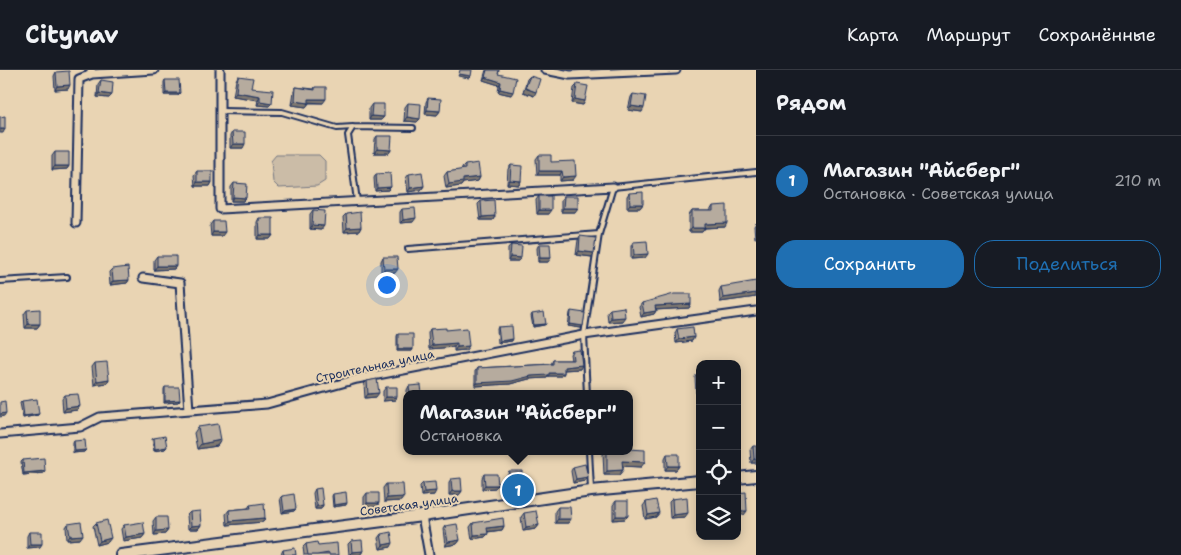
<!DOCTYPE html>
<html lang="ru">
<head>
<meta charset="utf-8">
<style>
	body { margin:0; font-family:"Shantell Sans",sans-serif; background:#20242c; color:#f1f3f6 }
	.controls { position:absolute; right:15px; bottom:15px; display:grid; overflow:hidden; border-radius:10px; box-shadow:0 2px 12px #0003 }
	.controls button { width:45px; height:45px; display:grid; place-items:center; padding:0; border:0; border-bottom:1px solid #363941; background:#171b24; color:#f1f3f6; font:25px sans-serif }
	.you { position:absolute; left:386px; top:214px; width:18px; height:18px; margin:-12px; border:4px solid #fff; border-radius:50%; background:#1a73e8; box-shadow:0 0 0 8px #1a73e833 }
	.badge { display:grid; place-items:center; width:32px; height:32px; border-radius:50%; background:#1f6fb2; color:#fff; font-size:16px; font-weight:700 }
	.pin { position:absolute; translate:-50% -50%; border:2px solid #fff; box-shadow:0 1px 5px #0006 }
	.popup { position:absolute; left:403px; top:320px; width:230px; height:65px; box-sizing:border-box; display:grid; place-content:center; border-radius:10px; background:#171b24; filter:drop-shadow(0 1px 4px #0005); font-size:16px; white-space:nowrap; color:#9ea1a6 }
	.popup b { font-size:19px; color:#f1f3f6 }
	.popup::after { content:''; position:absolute; left:50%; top:100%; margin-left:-10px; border:10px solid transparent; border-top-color:#171b24 }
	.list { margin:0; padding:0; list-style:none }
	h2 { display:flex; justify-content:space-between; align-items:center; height:65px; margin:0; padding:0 20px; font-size:21px }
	h2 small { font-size:16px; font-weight:400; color:#9ea1a6 }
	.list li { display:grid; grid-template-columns:32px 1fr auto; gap:15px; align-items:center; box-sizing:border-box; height:90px; padding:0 20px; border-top:1px solid #363941 }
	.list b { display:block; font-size:19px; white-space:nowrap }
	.list p { margin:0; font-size:16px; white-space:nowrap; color:#9ea1a6 }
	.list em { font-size:16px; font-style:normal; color:#9ea1a6 }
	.actions { display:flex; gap:10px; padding:15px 20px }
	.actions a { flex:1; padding:11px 0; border:1px solid #1f6fb2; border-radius:20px; text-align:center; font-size:18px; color:#1f6fb2 }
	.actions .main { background:#1f6fb2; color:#fff }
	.icon { flex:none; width:28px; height:28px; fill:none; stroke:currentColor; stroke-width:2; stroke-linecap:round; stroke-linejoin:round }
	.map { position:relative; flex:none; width:756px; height:485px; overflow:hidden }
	header { display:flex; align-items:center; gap:30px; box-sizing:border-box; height:70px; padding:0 25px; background:#171b24; border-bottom:1px solid #363941 }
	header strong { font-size:24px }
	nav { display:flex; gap:28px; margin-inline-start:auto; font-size:18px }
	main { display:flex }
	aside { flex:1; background:#171b24 }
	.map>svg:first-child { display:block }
	.green { fill:#cbbca7; stroke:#737682 }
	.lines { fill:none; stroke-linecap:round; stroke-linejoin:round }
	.service-casing { stroke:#1b2f5e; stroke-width:8 }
	.minor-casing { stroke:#1b2f5e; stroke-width:11 }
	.secondary-casing { stroke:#1b2f5e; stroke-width:14 }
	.service { stroke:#e9d4b3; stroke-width:4 }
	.minor { stroke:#e9d4b3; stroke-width:7 }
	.secondary { stroke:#e9d4b3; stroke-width:10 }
	.wall { fill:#9d9388; stroke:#1b2f5e }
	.shaded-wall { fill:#7f786f; stroke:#1b2f5e }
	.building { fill:#b6ab9e; stroke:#1b2f5e }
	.labels { text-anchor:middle; stroke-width:4; stroke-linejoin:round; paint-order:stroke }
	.street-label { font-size:12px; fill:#1b2f5e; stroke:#e9d4b3 }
</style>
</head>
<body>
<header>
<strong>Citynav</strong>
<nav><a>Карта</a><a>Маршрут</a><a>Сохранённые</a></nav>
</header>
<main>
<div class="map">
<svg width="756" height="485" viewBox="0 0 756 485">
	<rect width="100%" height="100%" fill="#e9d4b3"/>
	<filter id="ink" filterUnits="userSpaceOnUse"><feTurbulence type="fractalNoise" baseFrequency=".02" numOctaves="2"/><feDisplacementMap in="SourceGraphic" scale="10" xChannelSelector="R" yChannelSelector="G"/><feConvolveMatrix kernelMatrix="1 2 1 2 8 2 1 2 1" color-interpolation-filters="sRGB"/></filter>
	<g filter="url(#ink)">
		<path class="green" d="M276,85h43l6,6v20l-8,5 -38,2 -6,-6 -2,-21z"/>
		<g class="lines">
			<defs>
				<path id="service" d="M221,41l61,1 55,16 16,-1
					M357,131l-9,-66 5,-8 60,1
					M408,179l191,-15
					M0,211l67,-4
					M587,324l-3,-59 15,-101 14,-47 143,-15
					M589,381l2,38"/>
				<path id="minor" d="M220,0v139l393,-22
					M545,0l25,5 106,-5
					M92,4l62,-4
					M76,153l3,-144 13,-5 -1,-4
					M143,208l37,5 9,127
					M0,364l80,-7 20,-10 167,-13 90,-25 227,-44 172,-24
					M422,446l7,39"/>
				<path id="secondary" d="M737,408l19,-2
					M121,485l301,-39 169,-25 109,-10"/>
			</defs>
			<use href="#service" class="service-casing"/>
			<use href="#minor" class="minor-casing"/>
			<use href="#secondary" class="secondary-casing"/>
			<use href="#service" class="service"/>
			<use href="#minor" class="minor"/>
			<use href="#secondary" class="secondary"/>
		</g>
		<path class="wall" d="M486,0h13l-1,4 13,21 -13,-3 1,-7 -16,-5z
			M56,2l12,17 -13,1 -1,-14z
			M238,6l13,12 21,15 -3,3 -12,-1 1,-5 -25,-4 3,-16z
			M530,6l4,20 -11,-4 4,-13z
			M101,10l8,18 -12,-1 1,-13z
			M165,10l15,13 -2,2h-14v-13z
			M577,15l8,16 -2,4 -11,-2 2,-15z
			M296,17l18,2 1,-2 8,16h-14l-3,4 -14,-2 2,-14z
			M633,24l9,18 -14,-2 3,-13z
			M428,28l12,13 -3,4 -12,-1 1,-12z
			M408,33l12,16 -3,3 -13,-1 1,-14z
			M372,34l12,13 -3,3h-12v-12z
			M232,62l11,16h-13v-12z
			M377,66l14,14 -2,3h-15l1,-14z
			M55,82l14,14 -2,3 -15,1v-14z
			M539,85l12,7 22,18 -13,1v-6h-23l-1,-16z
			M465,95l15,12 -2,4 -15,2 -2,3 -15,2 -2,-12 3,-4 15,-2v-2z
			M511,95l10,16 -2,4 -12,-1 1,-15z
			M197,101l15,11 -2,4h-15l-1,-11z
			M376,104l15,13 -3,3 -13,1 -1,-13z
			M409,104l15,12 -3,4 -13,2 -2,-14z
			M234,113l12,15 -3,3h-12v-14z
			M629,123l14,11 -3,4h-13v-12z
			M539,126l9,18h-11l-1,-14z
			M564,126l11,16h-14v-12z
			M481,131l14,15 -2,4h-13l-2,-16z
			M713,136l12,21 -20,1 -3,4h-13v-17l3,-4h18z
			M402,139l11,13 -13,1v-11z
			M313,140l8,20 -11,-1v-15z
			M346,144l15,13 -2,4 -15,1 -1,-15z
			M259,148l14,17 -3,4h-13v-17z
			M213,151l9,15h-11l-1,-11z
			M756,153v15h-1l-1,-12z
			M580,166l12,21 -16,-2 2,-15z
			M633,172l12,16 -14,1v-13z
			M539,174l9,18h-10l-1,-14z
			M511,175l7,16h-10v-12z
			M157,186l19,10 -2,3 -20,1v-10z
			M383,187l12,16h-14v-12z
			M112,199l17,11 -2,3 -17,2 -1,-13z
			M721,217l35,10 -36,5 -1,-11z
			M642,233l49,1 -2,4 -33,2 -2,4 -13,3 -2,-10z
			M610,239l12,12 -14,1 -1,-10z
			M27,240l13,14 -3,4h-12l-1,-14z
			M571,241l10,17 -13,-2 2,-13z
			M532,244l14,10 -2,1 -11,2 -2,-11z
			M498,257l14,14 -14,2 -1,-14z
			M430,259l16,1 20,20 -12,1v-4l-25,2 -1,-16z
			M677,259l17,8 -2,4 -16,2 -1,-10z
			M398,264l15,15 -1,2h-15v-15z
			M572,281l8,18 -16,1v3l-2,3h-14l-1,2 -18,1 -19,5 -35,2v-15l2,-3 74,-4 2,-4h18l-1,-6z
			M95,293l14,16 -2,4 -13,2 -2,-18z
			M697,304l3,18 -4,1 -1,-16z
			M367,311l9,16 -11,1 -1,-14z
			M409,316l13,8h-15v-4z
			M165,317l15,13 -2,2 -14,1v-14z
			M386,317l11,10 -2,3 -12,1v-10z
			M65,325l15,11 -3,4 -14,2 -1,-13z
			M22,331l16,14 -15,3 -3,-15z
			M198,357l23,13 -4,6 -20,3 -3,-16z
			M154,368l13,9 -2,2 -11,2 -2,-12z
			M74,371l12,9 -2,2 -11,1v-10z
			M753,376l3,17h-5l-1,-13z
			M605,381h24l12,16 -18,-1v4l-4,5h-15l-1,-22z
			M667,384l12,12 -3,4h-11v-12z
			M23,390l22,11 -1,2 -21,2 -2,-13z
			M573,397l12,14 -12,2 -2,-12z
			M509,401l13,11 -3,4h-13l1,-11z
			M484,404l11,14 -13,1v-11z
			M451,409l11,12 -3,4h-10v-13z
			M423,413l11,12 -13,1 -1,-10z
			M386,414l15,17 -17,1 -1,-14z
			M315,419l8,16 -2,4h-6l-2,-16z
			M367,423l10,14h-13v-10z
			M333,424l13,11 -13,2 -1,-11z
			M282,426l14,13 -2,2 -12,2 -2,-15z
			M672,429l13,18 -15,1 -1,-16z
			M616,431l9,18 -12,1v-15z
			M646,432l13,11 -3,4 -11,2 -2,-13z
			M250,435l15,13 -2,4 -36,3 -1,-11 3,-4 19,-2z
			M558,437l13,12 -3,4h-13v-12z
			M190,442l11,13 -3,4h-10l-1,-14z
			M524,443l15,12 -3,4 -13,2 -2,-14z
			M156,447l12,13 -3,4 -11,1 -1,-14z
			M96,453l12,19 -11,3 -4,-19z
			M473,453l31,3 -2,4 -14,2 -3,5 -13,2 -2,-12z
			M68,454l12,15 -13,1 -1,-13z
			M124,455l21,9 -3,4 -19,3 -2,-12z
			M445,456l15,14 -3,4 -12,2 -2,-17z
			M29,462l11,15 -13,1v-12z
			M381,464l10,13 -11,2 -2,-11z
			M351,471l12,10 -3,4h-11l-1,-11z
			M306,474l12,1 20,10h-34l-1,-8z
			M283,480l13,5h-15v-1z"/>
		<path class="shaded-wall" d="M459,4l12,2 -2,2 -11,-2z
			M485,7l16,5 -2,3 -16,-5z
			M70,15l-2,4 -13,1 2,-4z
			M525,18l11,4 -2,4 -11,-4z
			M500,19l13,3 -2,3 -13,-3z
			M236,22l24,4 -2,4 -25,-4z
			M99,23l13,2 -3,3 -12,-1z
			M166,23h14l-2,2h-14z
			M309,29h17l-3,4 -16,-1z
			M575,29l10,2 -2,4 -11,-2z
			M260,31l12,2 -3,3 -12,-1z
			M295,31l14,2 -3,4 -14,-2z
			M631,36l13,2 -2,4 -14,-2z
			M427,40l13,1 -3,4 -12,-1z
			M371,46l13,1 -3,3h-12z
			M407,47l13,2 -3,3 -13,-1z
			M0,59h5l-2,4h-3z
			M233,74h12l-2,4h-13z
			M377,79l14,1 -2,3h-15z
			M55,96h14l-2,3 -15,1z
			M539,101h23l-2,4h-23z
			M576,106l-3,4 -13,1 3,-4z
			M480,107l-2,4 -15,2 -2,3 -15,2 3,-4 14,-5z
			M510,110l11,1 -2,4 -12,-1z
			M197,112h15l-2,4h-15z
			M424,116l-3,4 -13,2 2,-4z
			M391,117l-3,3 -13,1 2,-3z
			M233,127l13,1 -3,3h-12z
			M630,134h13l-3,4h-13z
			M563,138h15l-3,4h-14z
			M539,140h12l-3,4h-11z
			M495,146l-2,4h-13l2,-3z
			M416,148l-3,4 -13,1 3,-3z
			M727,153l-2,4 -23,1 3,-4z
			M312,155l12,1 -3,4 -11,-1z
			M361,157l-2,4 -15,1 3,-4z
			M692,158h13l-3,4h-13z
			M213,162h12l-3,4h-11z
			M260,165h13l-3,4h-13z
			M579,181l15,2 -2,4 -16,-2z
			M648,184l-3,4 -14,1 3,-4z
			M510,187l11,1 -3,3h-10z
			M540,188h11l-3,4h-10z
			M157,196h19l-2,3 -20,1z
			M384,199h14l-3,4h-14z
			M129,210l-2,3 -17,2 3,-4z
			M756,223v4l-36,5 3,-4z
			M691,234l-2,4 -36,2 2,-4z
			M656,241l-2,3 -13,3 3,-4z
			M625,247l-3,4 -14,1 3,-4z
			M28,254h12l-3,4h-12z
			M546,254l-2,1 -11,2 1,-2z
			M570,254l13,2 -2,2 -13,-2z
			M694,267l-2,4 -16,2 3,-4z
			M513,269l-1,2 -14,2 2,-2z
			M457,273l-3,4 -25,2 3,-4z
			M469,276l-3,4 -12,1 3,-4z
			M398,279h15l-1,2h-15z
			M582,295l-2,4 -18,1 2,-3z
			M549,303h15l-2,3h-14l-1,2 -18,1 -19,5 -35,2 2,-3 54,-7z
			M109,309l-2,4 -13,2 3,-4z
			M698,319h2v3l-4,1z
			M379,323l-3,4 -11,1 3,-4z
			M386,327h11l-2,3 -12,1z
			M180,330l-2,2 -14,1 1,-2z
			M80,336l-3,4 -14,2 3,-4z
			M6,343l-2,3 -4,1v-3z
			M39,344l-1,1 -15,3 1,-2z
			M221,370l-4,6 -20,3 4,-5z
			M167,377l-2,2 -11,2 1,-2z
			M86,380l-2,2 -11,1 2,-2z
			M754,389h2v4h-5z
			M622,391l23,1 -4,5 -22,-1z
			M668,396h11l-3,4h-11z
			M623,400l-4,5h-15l3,-4z
			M45,401l-1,2 -21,2 1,-2z
			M588,407l-3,4 -12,2 3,-4z
			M509,412h13l-3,4h-13z
			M485,415h13l-3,3 -13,1z
			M436,421l-2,4 -13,1 3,-4z
			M452,421h10l-3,4h-10z
			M404,427l-3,4 -17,1 3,-4z
			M347,433l-1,2 -13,2 1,-2z
			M367,433h12l-2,4h-13z
			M323,435l-2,4h-6l2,-3z
			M296,439l-2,2 -12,2 2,-2z
			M737,441h10l-3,4h-7z
			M659,443l-3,4 -11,2 3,-4z
			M688,443l-3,4 -15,1 3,-3z
			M616,446h12l-3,3 -12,1z
			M265,448l-2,4 -36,3 3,-4z
			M558,449h13l-3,4h-13z
			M201,455l-3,4h-10l3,-3z
			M539,455l-3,4 -13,2 3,-4z
			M504,456l-2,4 -18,2 3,-4z
			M168,460l-3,4 -11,1 2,-4z
			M145,464l-3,4 -19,3 3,-4z
			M488,464l-3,3 -13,2 2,-4z
			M83,465l-3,4 -13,1 3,-4z
			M111,468l-3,4 -11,3 3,-4z
			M460,470l-3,4 -12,2 3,-4z
			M393,473l-2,4 -11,2 3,-4z
			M30,474h12l-2,3 -13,1z
			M363,481l-3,4h-11l3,-3z"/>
		<path class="building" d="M460,0h12l-1,6 -12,-2z
			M487,0h12l-1,4 18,4 -3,14 -13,-3 1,-7 -16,-5z
			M69,1l1,14 -13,1 -1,-14z
			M238,6l15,2 -2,10 22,2 -1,13 -12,-2v-5l-24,-4z
			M530,6l10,3 -4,13 -11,-4z
			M101,10l12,2 -1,13 -13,-2z
			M165,10h14l1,13h-14z
			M577,14l11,2 -3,15 -10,-2z
			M296,17l19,3v-3h11v12h-17v4l-14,-2z
			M633,24l13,2 -2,12 -13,-2z
			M428,28l13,1 -1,12 -13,-1z
			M408,33l13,1 -1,15 -13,-2z
			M372,34h12v13l-13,-1z
			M5,46v13h-5v-12z
			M232,62h13v12h-12z
			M377,66h15l-1,14 -14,-1z
			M55,82h14v14h-14z
			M539,85h12v7l24,-1 1,15 -13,1 -1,-6h-23z
			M478,93l2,14 -17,2v3l-14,2 -2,-12 18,-3v-4z
			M511,95l11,1 -1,15 -11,-1z
			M197,101h15v11h-15z
			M422,102l2,14 -14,2 -1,-14z
			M390,103l1,14 -14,1 -1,-14z
			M234,113l13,1 -1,14 -13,-1z
			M643,122v12h-13l-1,-11z
			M539,126h12v14h-12z
			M564,126h14v12h-15z
			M494,130l1,16 -13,1 -1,-16z
			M727,135v18l-22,1v4h-13v-17h21v-5z
			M415,138l1,10 -13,2 -1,-11z
			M313,140l12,1 -1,15 -12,-1z
			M360,142l1,15 -14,1 -1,-14z
			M259,148h14v17h-13z
			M213,151h11l1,11h-12z
			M580,166l16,2 -2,15 -15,-2z
			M647,171l1,13 -14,1 -1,-13z
			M539,174h11l1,14h-11z
			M511,175l11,1 -1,12 -11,-1z
			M157,186h19v10h-19z
			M383,187h14l1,12h-14z
			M128,197l1,13 -16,1 -1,-12z
			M756,211v12l-33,5 -2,-11z
			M674,224h17v10l-36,2 1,5 -12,2 -2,-10z
			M624,237l1,10 -14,1 -1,-9z
			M40,239v15h-12l-1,-14z
			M571,241l14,2 -2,13 -13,-2z
			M544,242l2,12 -12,1 -2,-11z
			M512,256l1,13 -13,2 -2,-14z
			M693,257l1,10 -15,2 -2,-10z
			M446,258v2l21,-2 2,18 -12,1v-4l-25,2 -2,-16z
			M398,264h15v15h-15z
			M580,280l2,15 -18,2v6h-15v2l-18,1 -19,5 -35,2v-15l76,-4v-4h20l-1,-9z
			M107,292l2,17 -12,2 -2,-18z
			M700,303v16h-2l-1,-15z
			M377,309l2,14 -11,1 -1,-13z
			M421,315l1,9h-12l-1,-8z
			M165,317h14l1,13 -15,1z
			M386,317h11v10h-11z
			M78,324l2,12 -14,2 -1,-13z
			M37,329l2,15 -15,2 -2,-15z
			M5,331l1,12 -6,1v-12z
			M218,354l3,16 -20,4 -3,-17z
			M165,366l2,11 -12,2 -1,-11z
			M85,370l1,10 -11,1 -1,-10z
			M753,376h3v13h-2z
			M629,379l16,1v12l-23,-1 1,9 -16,1v-20h22z
			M667,384h12v12h-11z
			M44,388l1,13 -21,2 -1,-13z
			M585,394l3,13 -12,2 -3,-12z
			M509,401h13v11h-13z
			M484,404h13l1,11h-13z
			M461,408l1,13h-10l-1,-12z
			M435,412l1,9 -12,1 -1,-9z
			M386,414h17l1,13 -17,1z
			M321,418l2,17 -6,1 -2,-17z
			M346,422l1,11 -13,2 -1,-11z
			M746,422l1,19h-10v-18z
			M367,423h12v10h-12z
			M294,424l2,15 -12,2 -2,-15z
			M687,427l1,16 -15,2 -1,-16z
			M656,430l3,13 -11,2 -2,-13z
			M616,431h12v15h-12z
			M264,433l1,15 -35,3 -1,-11 22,-2 -1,-3z
			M558,437h12l1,12h-13z
			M200,441l1,14 -10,1 -1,-14z
			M536,441l3,14 -13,2 -2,-14z
			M156,447h11l1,13 -12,1z
			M503,448l1,8 -17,2 1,6 -14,1 -1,-12z
			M107,450l4,18 -11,3 -4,-18z
			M81,452l2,13 -13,1 -2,-12z
			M143,452l2,12 -19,3 -2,-12z
			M457,454l3,16 -12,2 -3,-16z
			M29,462h13v12h-12z
			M391,462l2,11 -10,2 -2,-11z
			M362,470l1,11 -11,1 -1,-11z
			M317,472l1,3 19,-2 1,12h-9v-2l-12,2h-9l-2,-11z
			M295,478l1,7h-12l-1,-5z"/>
	</g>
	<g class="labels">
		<g class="street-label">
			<text transform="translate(375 296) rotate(-12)" y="4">Строительная улица</text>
			<text transform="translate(409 435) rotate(-8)" y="4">Советская улица</text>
		</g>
	</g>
</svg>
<div class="controls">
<button>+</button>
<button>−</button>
<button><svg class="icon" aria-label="locate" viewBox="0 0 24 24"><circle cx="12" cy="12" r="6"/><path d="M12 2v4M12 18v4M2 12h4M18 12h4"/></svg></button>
<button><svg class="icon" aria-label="layers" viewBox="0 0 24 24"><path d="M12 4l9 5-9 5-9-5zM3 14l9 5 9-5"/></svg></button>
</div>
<div class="you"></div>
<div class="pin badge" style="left:518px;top:420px">1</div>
<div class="popup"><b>Магазин &quot;Айсберг&quot;</b>Остановка</div>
</div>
<aside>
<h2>Рядом<small></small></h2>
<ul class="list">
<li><span class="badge">1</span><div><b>Магазин &quot;Айсберг&quot;</b><p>Остановка · Советская улица</p></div><em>210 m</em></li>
</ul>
<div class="actions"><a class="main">Сохранить</a><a>Поделиться</a></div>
</aside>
</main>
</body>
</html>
